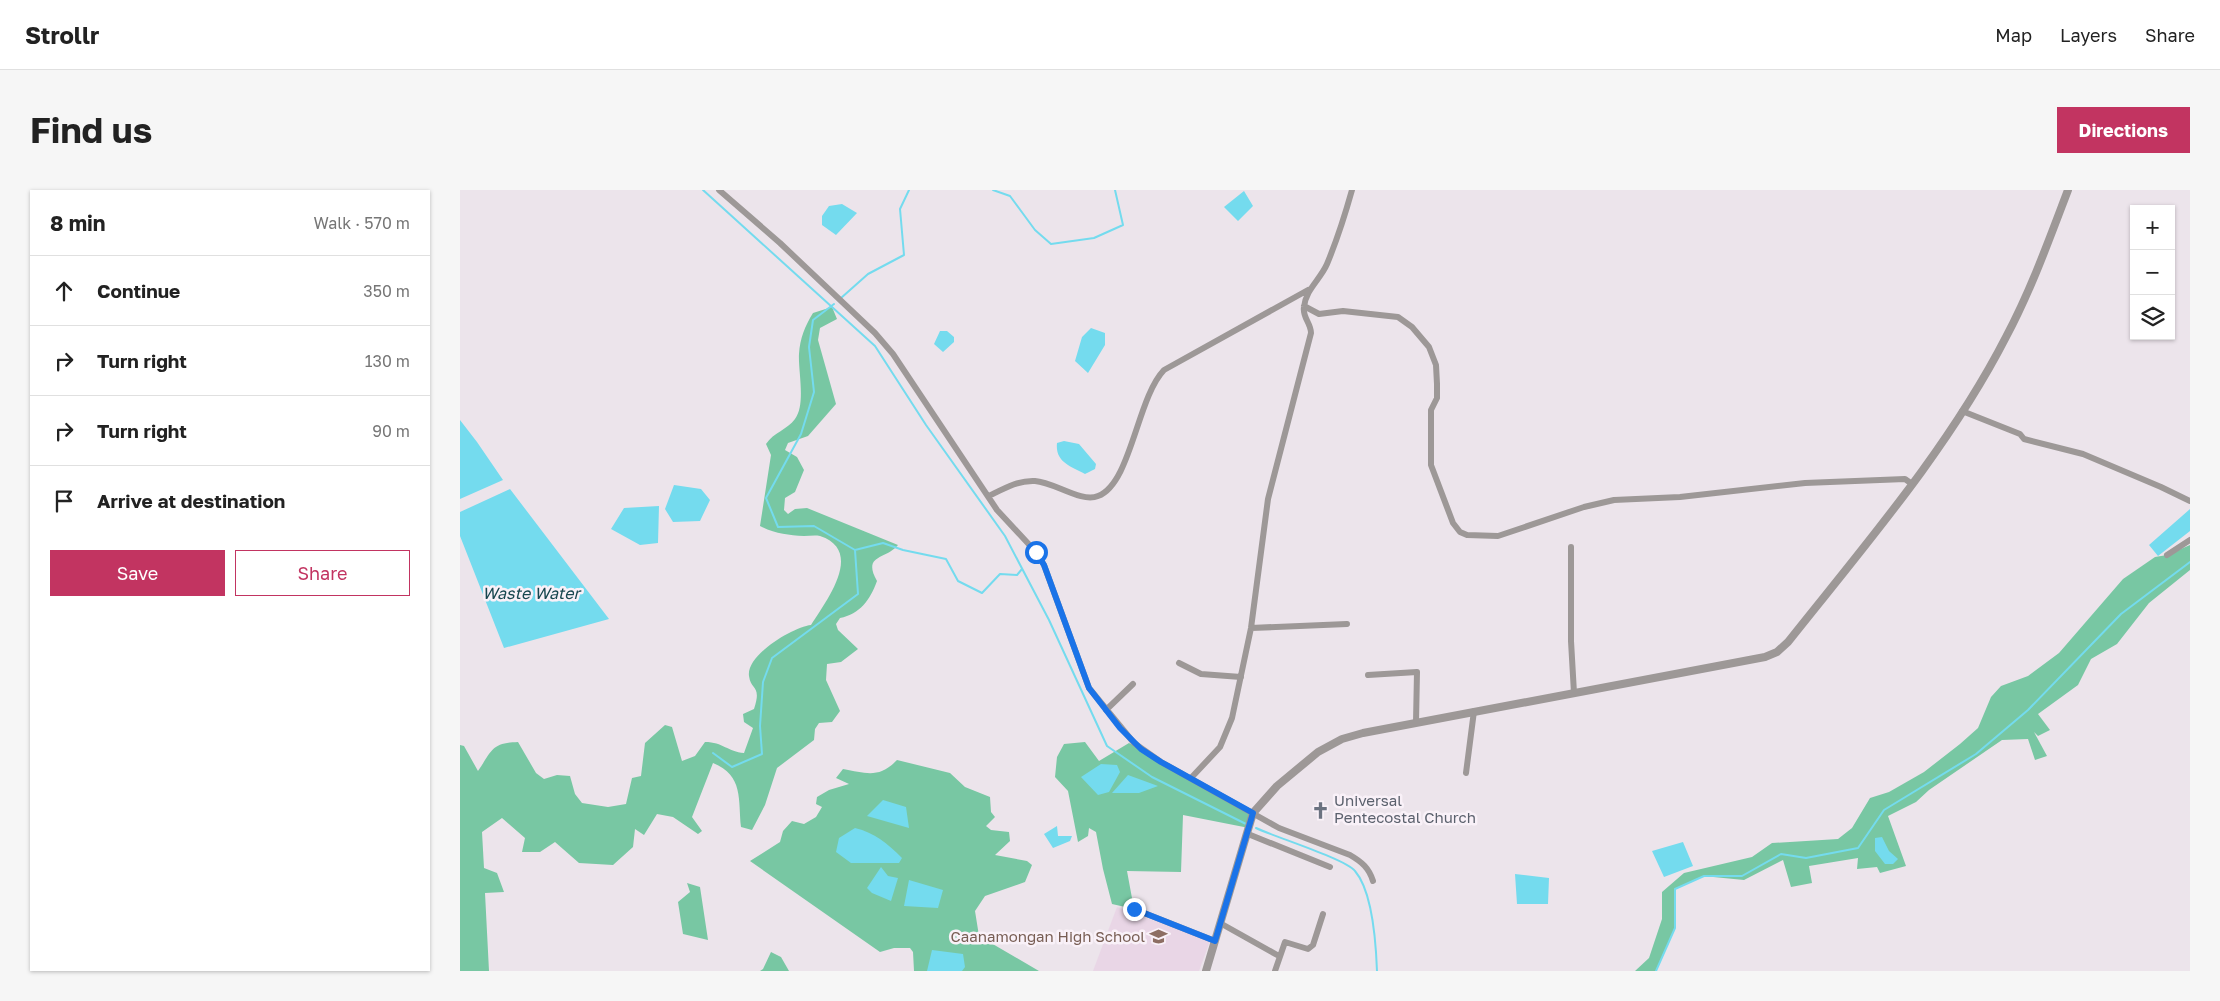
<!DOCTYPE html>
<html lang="en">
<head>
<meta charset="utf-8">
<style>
	body { margin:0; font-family:"Golos Text",sans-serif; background:#f6f6f6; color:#222 }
	.controls { position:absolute; right:15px; top:15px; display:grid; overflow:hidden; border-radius:0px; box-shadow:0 1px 4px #0004 }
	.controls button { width:45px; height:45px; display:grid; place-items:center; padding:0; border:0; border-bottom:1px solid #e0e0e0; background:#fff; color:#222; font:25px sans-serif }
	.stop { position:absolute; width:15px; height:15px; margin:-11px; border:4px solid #1a73e8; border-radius:50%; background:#fff }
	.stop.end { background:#1a73e8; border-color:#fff; box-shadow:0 1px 5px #0008 }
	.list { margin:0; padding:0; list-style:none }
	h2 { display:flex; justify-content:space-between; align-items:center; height:65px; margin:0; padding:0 20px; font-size:21px }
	h2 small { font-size:16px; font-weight:400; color:#767676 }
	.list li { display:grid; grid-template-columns:32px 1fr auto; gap:15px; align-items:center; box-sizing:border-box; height:70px; padding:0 20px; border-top:1px solid #e0e0e0 }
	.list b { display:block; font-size:19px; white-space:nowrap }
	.list em { font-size:16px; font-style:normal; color:#767676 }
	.actions { display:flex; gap:10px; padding:15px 20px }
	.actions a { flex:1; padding:11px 0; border:1px solid #c23461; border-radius:0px; text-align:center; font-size:18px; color:#c23461 }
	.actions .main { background:#c23461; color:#fff }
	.icon { flex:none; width:28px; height:28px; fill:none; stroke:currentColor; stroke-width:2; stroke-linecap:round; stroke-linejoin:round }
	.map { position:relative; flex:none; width:1730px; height:781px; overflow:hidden; border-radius:0px }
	header { display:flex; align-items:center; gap:30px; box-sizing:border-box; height:70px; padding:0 25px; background:#fff; border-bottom:1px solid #e0e0e0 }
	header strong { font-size:24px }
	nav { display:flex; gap:28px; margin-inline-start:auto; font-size:18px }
	.intro { display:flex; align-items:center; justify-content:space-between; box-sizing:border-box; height:120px; padding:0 30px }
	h1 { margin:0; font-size:35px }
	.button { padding:12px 22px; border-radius:0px; background:#c23461; color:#fff; font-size:18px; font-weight:700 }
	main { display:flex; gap:30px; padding:0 30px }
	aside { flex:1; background:#fff; border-radius:0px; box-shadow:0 1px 4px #0004 }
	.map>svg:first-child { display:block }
	.education { fill:#e9d6e6 }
	.green { fill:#78c7a3 }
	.water { fill:#74dbee }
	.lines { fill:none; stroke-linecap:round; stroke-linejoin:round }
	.stream { stroke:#74dbee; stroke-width:2 }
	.minor { stroke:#9d9897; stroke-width:6 }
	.tertiary { stroke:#9d9897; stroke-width:8 }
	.route { stroke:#1a73e8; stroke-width:6 }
	.labels { text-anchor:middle; stroke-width:5; stroke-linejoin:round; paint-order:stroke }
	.worship-label { font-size:15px; fill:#5b616d; stroke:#f9f1f8; text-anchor:start }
	.education-label { font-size:15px; fill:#785e54; stroke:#f9f1f8; text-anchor:end }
	.water-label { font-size:16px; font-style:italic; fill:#184750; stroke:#f9f1f8 }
</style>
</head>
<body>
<header>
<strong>Strollr</strong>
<nav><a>Map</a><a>Layers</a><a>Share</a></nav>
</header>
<div class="intro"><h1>Find us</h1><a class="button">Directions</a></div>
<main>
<aside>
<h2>8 min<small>Walk · 570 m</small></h2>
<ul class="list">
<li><svg class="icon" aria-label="ahead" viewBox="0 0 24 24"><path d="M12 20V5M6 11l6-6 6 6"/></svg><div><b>Continue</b></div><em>350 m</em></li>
<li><svg class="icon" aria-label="right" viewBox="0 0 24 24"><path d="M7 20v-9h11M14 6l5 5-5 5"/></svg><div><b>Turn right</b></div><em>130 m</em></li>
<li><svg class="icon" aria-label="right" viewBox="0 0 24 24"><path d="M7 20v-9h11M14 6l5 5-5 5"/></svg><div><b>Turn right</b></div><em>90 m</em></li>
<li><svg class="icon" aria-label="arrive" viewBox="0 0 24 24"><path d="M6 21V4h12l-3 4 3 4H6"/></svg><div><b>Arrive at destination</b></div></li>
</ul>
<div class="actions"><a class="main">Save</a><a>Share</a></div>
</aside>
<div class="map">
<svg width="1730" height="781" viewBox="0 0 1730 781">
	<rect width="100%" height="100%" fill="#ece4eb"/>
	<path class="education" d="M657,717l93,34 -11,30h-106z"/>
	<path class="green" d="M372,117l5,12 -17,9 -2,12 18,64 -28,32 -20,7 -3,7 12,7 7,13 -9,22 -10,6 -1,12 4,4 7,-5 12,-1 91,37c-12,15 -36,9 -21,36 -7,19 -17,33 -37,37l-4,6 2,6 20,19 -17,13 -14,2 -1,16 14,31 -8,11 -13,1 -4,6 -1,11 -37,28 -12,37 -13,25 -11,-3c-3,-26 3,-52 -28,-64l-21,54 10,14 -4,3 -25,-17 -16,-3 -13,21 -9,-6 -2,18 -20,18 -34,-2 -24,-21 -15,10h-18l3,-14 -23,-20 -20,14 2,36 13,5 7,19 -19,1 4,78h-29v-226l4,1 14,25c14,-20 13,-28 40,-29l18,31 8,6 13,-4 13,1 5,18 7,9 26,4 18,-3 6,-26 9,-2 4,-33 20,-18 7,2 10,34 13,-5 10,-14c18,0 23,10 39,11l9,-25 -9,-6 -1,-8 11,-5c8,-24 -3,-18 -5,-33 -3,-21 44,-49 62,-51 15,-24 54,-74 9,-89 -5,-1 -11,0 -16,0 -16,-1 -28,-2 -44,-10l11,-71 -5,-11c8,-12 21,-14 29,-25 11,-14 3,-48 4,-65 1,-16 6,-28 14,-41z
		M1730,355v25l-41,33 -32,41 -26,15 -13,26 -40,29 12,16 -12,6 -4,-4 13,24 -12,4 -7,-21 -26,1 -73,50 -13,12 -28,14 18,50 -26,7 -3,-6 -20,2 1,-11 -49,8 3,17 -21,4 -8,-27 -39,20 -41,-4 -28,13v39l-19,43h-21l14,-13 13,-39v-27l22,-19 68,-16 20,-14 66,-4 14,-11 18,-30 19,-6 35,-20 36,-28 18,-16 13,-31 10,-11 27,-10 31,-23 64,-74 32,-22 12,-2z
		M625,552l14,19 30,-18 124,70 -4,15 -66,-13 -2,57 -54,-1 7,38 -22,-5 -9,-35 -7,-37 -7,-4 -1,8 -10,6 -10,-51 -13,-14 2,-20 7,-13z
		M437,570l53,13 15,14 25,10 1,15 4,5 -9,9 5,4 18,2 1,9 -15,14 32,6 5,4 -7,17 -40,14 -10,15 4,25 60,35h-125l-1,-19 -3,-4h-16l-14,4 -130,-91 30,-19 3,-11 9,-10 12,3 12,-7 6,-10 -6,-3 1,-7 12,-7 20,-6 -13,-6 7,-9c23,4 36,10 54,-9z
		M227,693l13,4 8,53 -25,-6 -5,-32 12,-10z
		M311,762l10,5 8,14h-29l3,-2z"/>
	<path class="water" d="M784,1l9,15 -15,15 -14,-14z
		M382,14l15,9 -21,22 -14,-10v-9l7,-10z
		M631,138l14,5v12l-17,28 -13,-12 7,-24z
		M480,141h7l7,6v5l-11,10 -9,-8z
		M0,230l17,22 26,38 -43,19z
		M604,251l15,3 17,20 -1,5 -10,5c-15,-8 -30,-12 -28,-31z
		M214,295l27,4 9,11 -10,21 -27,1 -8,-13z
		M50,299l99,130 -105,29 -44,-112v-24z
		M199,316l-1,37 -18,2 -29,-16 13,-21z
		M1730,319v22l-32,25 -9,-11z
		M641,574l16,1 3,7 -11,20 -11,3 -17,-18z
		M668,585l30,11 -19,7h-27z
		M423,610l23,7 3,21 -42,-12z
		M597,636l1,10h14l-2,5 -17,7 -9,-14z
		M395,638c20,5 32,15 47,30l-3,5h-48l-15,-11 3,-14z
		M1422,647l7,14 9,8 -5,5h-8l-10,-13v-13z
		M1223,652l10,24 -29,11 -12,-26z
		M421,677l7,9 10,2 -7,23 -19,-8 -5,-5z
		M1055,684l34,4 -1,26h-31z
		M449,690l34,10 -5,18 -34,-2z
		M472,760l31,4 2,13 -3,4h-35z"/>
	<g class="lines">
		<path class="stream" d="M243,0l172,156 51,79 79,111 44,84 58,126 45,31 94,47
			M533,0l17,6 25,34 16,14 43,-6 29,-13 -8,-35
			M381,108l27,-24 36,-19 -4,-46 9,-19
			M395,360l28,-7 20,7 43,9 12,22 24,12 18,-19 17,1 5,-6
			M253,563l19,14 30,-13 -2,-28 3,-44 9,-24 86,-64 -3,-44 -41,-24 -36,1 -12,-29 35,-64 13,-42 -5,-45 4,-27 21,-16
			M796,638c19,9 90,31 99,43 18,21 21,73 22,100
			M1196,781l19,-43v-39l29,-13h38l39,-22 25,4 52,-10 26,-38 92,-56 52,-44 93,-96 69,-52"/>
		<path class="minor" d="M259,0l61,53 95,90 18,21 104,156 39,42 8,13 45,123 45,55 27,19 118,66 71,27c12,7 19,13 23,26
			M844,116l15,8 24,-3 55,6 14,10 17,20 7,18 1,19v14l-6,12v55l22,58 7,9 7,3 31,1 86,-29 30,-7 66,-3 125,-14 100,-4 7,5
			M1502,221l58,23 4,5 59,15 78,33 29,14
			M529,306c14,-7 29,-16 46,-15 19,1 46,22 63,15 33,-12 39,-98 66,-126l144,-80
			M1111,357v94l3,52
			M1707,365l23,-15
			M791,438l96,-4
			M719,473l22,11 40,3
			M908,485l49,-3 -1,50
			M646,520l27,-26
			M1006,583l8,-62
			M731,588l29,-31 12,-29 19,-90 17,-129 43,-166c0,-10 -9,-16 -7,-26 2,-18 16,-27 23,-43 10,-24 18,-49 25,-74
			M788,644l82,33
			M674,719l81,32
			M760,733l59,33
			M815,781l10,-29 23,7 5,-4 10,-31"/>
		<path class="tertiary" d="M746,781l47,-158 24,-27 41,-34 24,-13 21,-6 402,-76 12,-5 11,-10c77,-97 161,-194 218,-305 25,-47 43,-97 62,-147"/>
	</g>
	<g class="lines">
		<path class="route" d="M576,362l8,13 45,123 31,40 21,21 20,13 92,51 -38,128 -81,-32"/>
	</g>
	<defs>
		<symbol id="church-bare" viewBox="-9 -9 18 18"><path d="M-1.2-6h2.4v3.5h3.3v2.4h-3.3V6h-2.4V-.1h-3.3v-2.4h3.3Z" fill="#6b7280" stroke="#f9f1f8" stroke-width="2.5" paint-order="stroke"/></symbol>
		<symbol id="school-bare" viewBox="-9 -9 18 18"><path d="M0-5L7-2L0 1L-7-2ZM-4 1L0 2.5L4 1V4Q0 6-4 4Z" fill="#8d6e63" stroke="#f9f1f8" stroke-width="2.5" paint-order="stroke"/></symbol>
	</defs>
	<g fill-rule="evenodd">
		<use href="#church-bare" x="848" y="608" width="25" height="25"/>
		<use href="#school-bare" x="686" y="734" width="25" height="25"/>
	</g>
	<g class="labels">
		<g class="worship-label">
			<text x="874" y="616">Universal<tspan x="874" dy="17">Pentecostal Church</tspan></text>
		</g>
		<g class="education-label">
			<text x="685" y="752">Caanamongan High School</text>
		</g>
		<g class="water-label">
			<text x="71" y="409">Waste Water</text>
		</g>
	</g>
</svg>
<div class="controls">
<button>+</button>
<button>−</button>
<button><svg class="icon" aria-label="layers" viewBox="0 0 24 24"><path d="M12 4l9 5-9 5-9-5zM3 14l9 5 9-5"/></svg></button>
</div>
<div class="stop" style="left:576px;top:362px"></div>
<div class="stop end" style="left:674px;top:719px"></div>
</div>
</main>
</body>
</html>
